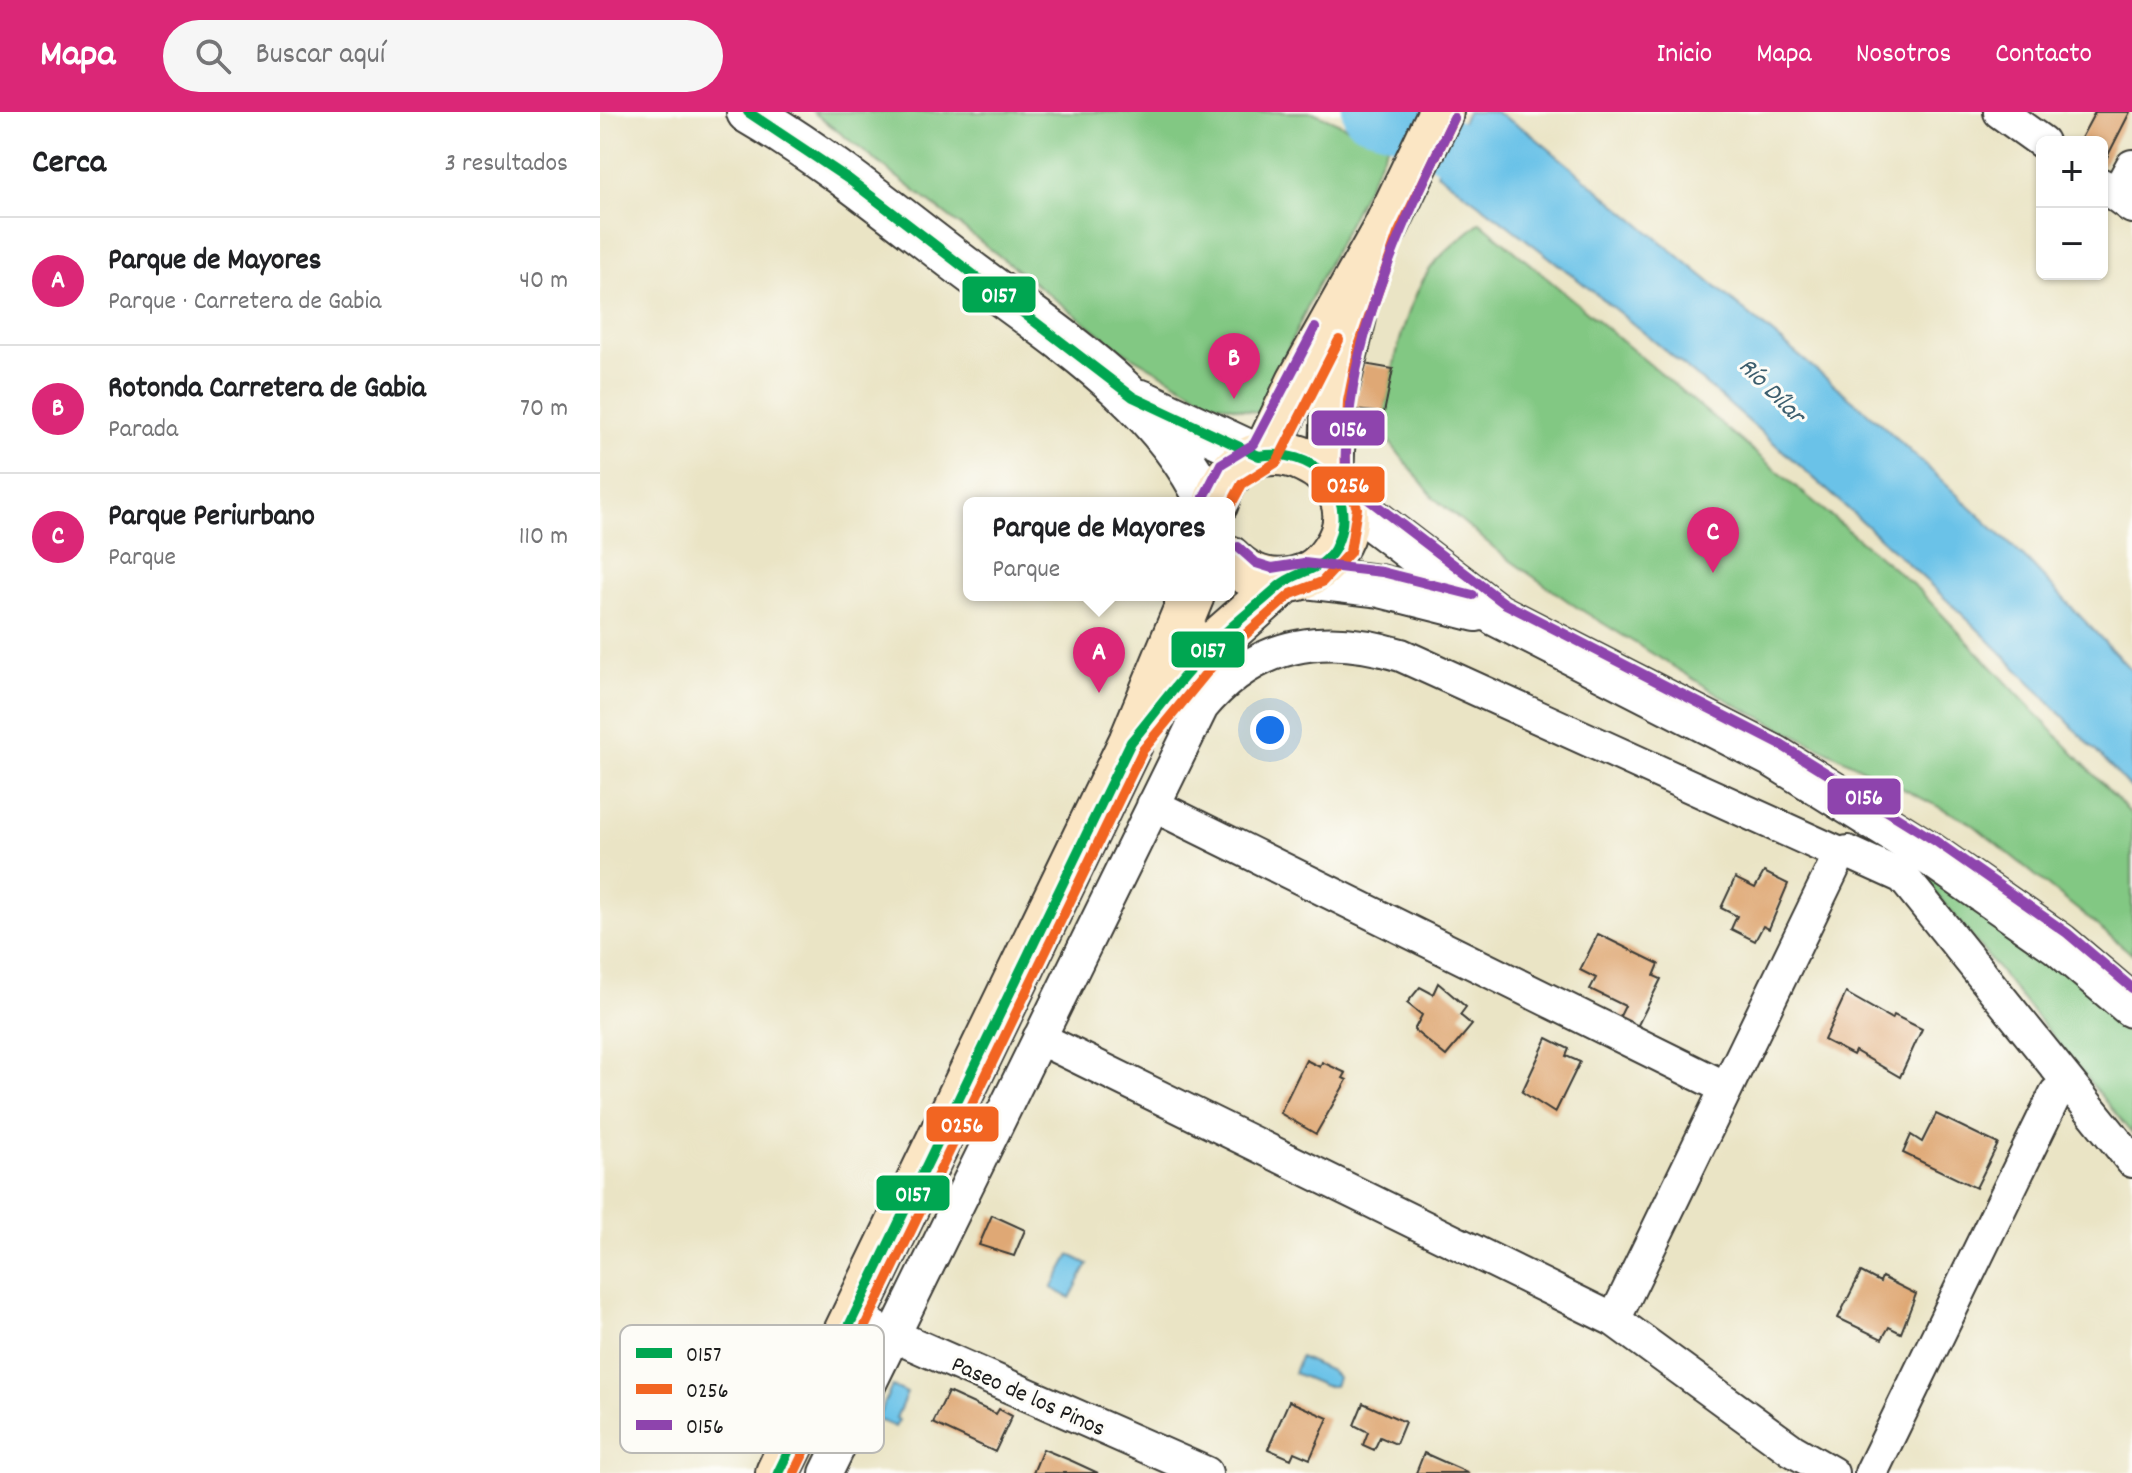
<!DOCTYPE html>
<html lang="es">
<head>
<meta charset="utf-8">
<style>
	body { margin:0; font-family:Dekko,sans-serif; background:#f6f6f6; color:#202124 }
	.controls { position:absolute; right:24px; top:24px; display:grid; overflow:hidden; border-radius:12px; box-shadow:0 2px 6px #0004 }
	.controls button { width:72px; height:72px; display:grid; place-items:center; padding:0; border:0; border-bottom:2px solid #e0e0e0; background:#fff; color:#202124; font:40px sans-serif }
	.you { position:absolute; left:670px; top:618px; width:28px; height:28px; margin:-20px; border:6px solid #fff; border-radius:50%; background:#1a73e8; box-shadow:0 0 0 12px #1a73e833 }
	.badge { display:grid; place-items:center; width:52px; height:52px; border-radius:50%; background:#db2777; color:#fff; font-size:26px; font-weight:700 }
	.pin { position:absolute; translate:-50% -66px; filter:drop-shadow(0 2px 4px #0008) }
	.pin::after { content:''; position:absolute; top:42px; width:28px; height:24px; background:inherit; clip-path:polygon(0 0,100% 0,50% 100%) }
	.popup { position:absolute; left:363px; top:385px; width:272px; height:104px; box-sizing:border-box; display:grid; place-content:center; border-radius:12px; background:#fff; filter:drop-shadow(0 2px 6px #0005); font-size:26px; white-space:nowrap; color:#757577 }
	.popup b { font-size:30px; color:#202124 }
	.popup::after { content:''; position:absolute; left:50%; top:100%; margin-left:-16px; border:16px solid transparent; border-top-color:#fff }
	.list { margin:0; padding:0; list-style:none }
	h2 { display:flex; justify-content:space-between; align-items:center; height:104px; margin:0; padding:0 32px; font-size:34px }
	h2 small { font-size:26px; font-weight:400; color:#757577 }
	.list li { display:grid; grid-template-columns:52px 1fr auto; gap:24px; align-items:center; box-sizing:border-box; height:128px; padding:0 32px; border-top:2px solid #e0e0e0 }
	.list b { display:block; font-size:30px; white-space:nowrap }
	.list p { margin:0; font-size:26px; white-space:nowrap; color:#757577 }
	.list em { font-size:26px; font-style:normal; color:#757577 }
	.icon { flex:none; width:44px; height:44px; fill:none; stroke:currentColor; stroke-width:2; stroke-linecap:round; stroke-linejoin:round }
	.map { position:relative; flex:none; width:1532px; height:1361px; overflow:hidden }
	header { display:flex; align-items:center; gap:48px; box-sizing:border-box; height:112px; padding:0 40px; background:#db2777; color:#fff }
	header strong { font-size:38px }
	nav { display:flex; gap:44px; margin-inline-start:auto; font-size:28px }
	.search { width:560px; height:72px; background:#f6f6f6; display:flex; align-items:center; gap:20px; box-sizing:border-box; padding:0 28px; border-radius:44px; color:#757577; font-size:30px }
	main { display:flex }
	aside { flex:1; background:#fff }
	.map>svg:first-child { display:block }
	.green { fill:#82c883; stroke:#4f7250; stroke-width:2 }
	.water { fill:#6bc2e8; stroke:#446f82; stroke-width:2 }
	.lines { fill:none; stroke-linecap:round; stroke-linejoin:round }
	.river { stroke:#6bc2e8; stroke-width:54 }
	.building { fill:#dfa874 }
	.minor-casing { stroke:#3b3a35; stroke-width:36 }
	.tertiary-casing { stroke:#3b3a35; stroke-width:46 }
	.secondary-casing { stroke:#3b3a35; stroke-width:48 }
	.minor { stroke:#fff; stroke-width:32 }
	.tertiary { stroke:#fff; stroke-width:42 }
	.secondary { stroke:#fbe6c4; stroke-width:44 }
	.bus-1-casing { stroke:#fdfcf7; stroke-width:16 }
	.bus-2-casing { stroke:#fdfcf7; stroke-width:16 }
	.bus-3-casing { stroke:#fdfcf7; stroke-width:16 }
	.bus-1 { stroke:#00a651; stroke-width:10 }
	.bus-2 { stroke:#f26522; stroke-width:10 }
	.bus-3 { stroke:#8e44ad; stroke-width:10 }
	.labels { text-anchor:middle; stroke-width:6; stroke-linejoin:round; paint-order:stroke }
	.street-label { font-size:24px; fill:#1c1c1c; stroke:#fdfcf7 }
	.water-label { font-size:26px; font-style:italic; fill:#3c5e6e; stroke:#fdfcf7 }
	.key { fill:#fdfcf7; stroke:#bab9b5; stroke-width:2 }
	.key-label { font-size:22px; fill:#1c1c1c }
	.line-badge { stroke:#fdfcf7; stroke-width:3 }
	.badge-label { font-size:22px; text-anchor:middle; font-weight:bold; fill:#fff }
</style>
</head>
<body>
<header>
<strong>Mapa</strong>
<div class="search"><svg class="icon" aria-label="search" viewBox="0 0 24 24"><circle cx="10" cy="10" r="6"/><path d="M15 15l6 6"/></svg>Buscar aquí</div>
<nav><a>Inicio</a><a>Mapa</a><a>Nosotros</a><a>Contacto</a></nav>
</header>
<main>
<aside>
<h2>Cerca<small>3 resultados</small></h2>
<ul class="list">
<li><span class="badge">A</span><div><b>Parque de Mayores</b><p>Parque · Carretera de Gabia</p></div><em>40 m</em></li>
<li><span class="badge">B</span><div><b>Rotonda Carretera de Gabia</b><p>Parada</p></div><em>70 m</em></li>
<li><span class="badge">C</span><div><b>Parque Periurbano</b><p>Parque</p></div><em>110 m</em></li>
</ul>
</aside>
<div class="map">
<svg width="1532" height="1361" viewBox="0 0 1532 1361">
	<rect width="100%" height="100%" fill="#fdfcf7"/>
	<filter id="ink" filterUnits="userSpaceOnUse"><feTurbulence type="fractalNoise" baseFrequency=".0125" numOctaves="2"/><feDisplacementMap in="SourceGraphic" scale="16" xChannelSelector="R" yChannelSelector="G"/><feConvolveMatrix kernelMatrix="1 2 1 2 8 2 1 2 1" color-interpolation-filters="sRGB"/></filter>
	<filter id="wash" filterUnits="userSpaceOnUse"><feTurbulence type="fractalNoise" baseFrequency=".006" numOctaves="4" result="noise"/><feDisplacementMap in="SourceGraphic" scale="32" xChannelSelector="R" yChannelSelector="G"/><feGaussianBlur stdDeviation="1.8" result="paint"/><feColorMatrix in="noise" values="0 0 0 0 0 0 0 0 0 0 0 0 0 0 0 0 0 1.4 0 .05"/><feComposite in="paint" operator="in"/></filter>
	<g filter="url(#wash)">
		<rect width="100%" height="100%" fill="#eae4c5"/>
		<path class="green" d="M213,0h500l75,33 -73,145 -56,123 -48,-11 -90,-52z
			M880,110l438,367 214,226v139l-161,-131 -237,-119 -159,-98 -71,-50 -70,-58 -54,-68c11,-50 19,-105 43,-150 13,-24 37,-41 57,-58z
			M1314,754l132,89 86,72v107z"/>
		<path class="water" d="M867,0h28l31,18 353,292 149,139 104,110v118c-55,-56 -108,-116 -165,-170 -166,-157 -344,-312 -530,-446z
			M470,1143l18,9 -18,34 -18,-10z
			M700,1245l31,14 7,7 -3,8h-10l-31,-13z
			M292,1274l15,7 -11,25 3,2 -4,7 -18,-8z"/>
		<g class="lines">
			<path class="river" d="M769,0l31,9 118,59"/>
		</g>
		<g id="blocks">
			<path class="building" d="M1495,0h35l-28,55v-25h-23z
				M764,252l29,5 -9,44 -30,-3z
				M1164,760l24,12 -19,45 -6,-3 -8,15 -24,-12 6,-13 -16,-8 14,-30 20,10z
				M998,822l61,30 -5,12 7,3 -24,48 -18,-9 6,-12 -35,-17 6,-11 -16,-8z
				M838,871l28,24 -6,8 12,10 -26,31 -32,-26 8,-15 -15,-12 13,-16 13,7z
				M1246,881l46,26 2,-4 28,14 -22,48 -45,-26 -2,4 -29,-15z
				M947,926l22,11 -3,7 14,6 -25,51 -33,-21z
				M706,948l14,7 2,-5 24,11 -3,5 4,2 -31,54 -36,-21z
				M1336,1002l62,30 -22,44 -73,-35 8,-18 11,7z
				M392,1103l33,15 -11,26 -35,-11z
				M1261,1160l19,10 2,-5 34,17 -15,39 -12,-6 -7,12 -44,-21z
				M348,1280l48,22 3,-5 13,7 -17,36 -62,-29z
				M689,1289l39,17 -18,41 -16,-7 -3,7 -23,-10z
				M763,1291l42,19 -9,22 -16,-7 -6,13 -11,-5 5,-13 -14,-7z
				M443,1337l29,12 26,12h-65z
				M824,1341l45,20h-53z"/>
		</g>
	</g>
	<g filter="url(#ink)">
		<use href="#blocks" fill-opacity="0" stroke="#3b3a35" stroke-width="2"/>
		<g class="lines">
			<defs>
				<path id="minor" d="M1400,0l42,30
					M1502,73l30,22
					M1516,83l16,-29
					M553,693l573,283
					M439,926l575,282 178,130 40,23
					M1014,1208l226,-466
					M274,1215l332,146
					M226,1361l376,-766c53,-64 121,-76 199,-52l439,199 8,-2 55,25 229,284
					M1271,1361l185,-380 12,-9"/>
				<path id="tertiary" d="M148,0c74,43 141,98 208,149 91,70 201,134 252,242
					M541,289l118,55
					M740,383l157,120 278,142 152,95 132,92 73,62
					M704,465l76,9 96,24"/>
				<path id="secondary" d="M665,342l34,-72 86,-153 56,-117
					M731,368l3,-81 20,-82
					M616,391c28,-101 170,-29 118,47 -10,15 -21,25 -39,29 -26,6 -48,-2 -66,-21
					M563,591l44,-53 77,-68
					M178,1361l353,-731 61,-147"/>
			</defs>
			<use href="#minor" class="minor-casing"/>
			<use href="#tertiary" class="tertiary-casing"/>
			<use href="#secondary" class="secondary-casing"/>
			<use href="#minor" class="minor"/>
			<use href="#tertiary" class="tertiary"/>
			<use href="#secondary" class="secondary"/>
			<defs>
				<path id="bus-1" d="M148,0l102,68 283,217 126,59c53,-9 100,34 78,88 -10,27 -40,26 -58,42 -24,22 -52,42 -73,66 -27,28 -50,60 -75,90l-353,731"/>
				<path id="bus-2" d="M629,396l13,-24 35,-22 62,-122
					M194,1361l349,-723 74,-90 74,-66 31,-12 28,-30 7,-44 -12,-31 3,-76 11,-55 39,-112 56,-116"/>
				<path id="bus-3" d="M854,6c-48,99 -96,197 -106,307 -2,20 -5,42 3,61l153,117 277,142 153,95 133,93 65,55
					M604,385l17,-33 33,-20 61,-116
					M638,435l18,16 16,5 32,-5 78,9 91,23"/>
			</defs>
			<use href="#bus-1" class="bus-1-casing"/>
			<use href="#bus-2" class="bus-2-casing"/>
			<use href="#bus-3" class="bus-3-casing"/>
			<use href="#bus-1" class="bus-1"/>
			<use href="#bus-2" class="bus-2"/>
			<use href="#bus-3" class="bus-3"/>
		</g>
	</g>
	<g class="labels">
		<g class="street-label">
			<text transform="translate(429 1283) rotate(24)" y="8">Paseo de los Pinos</text>
		</g>
		<g class="water-label">
			<text transform="translate(1173 277) rotate(45)" y="9">Río Dílar</text>
		</g>
	</g>
	<rect x="20" y="1213" width="264" height="128" rx="12" class="key"/>
	<rect x="36" y="1236" width="36" height="10" fill="#00a651"/>
	<rect x="36" y="1272" width="36" height="10" fill="#f26522"/>
	<rect x="36" y="1308" width="36" height="10" fill="#8e44ad"/>
	<g class="key-label">
		<text x="86" y="1249">0157</text>
		<text x="86" y="1285">0256</text>
		<text x="86" y="1321">0156</text>
	</g>
	<g class="line-badge">
		<rect x="361" y="163" width="76" height="39" rx="8" fill="#00a651"/>
		<rect x="710" y="297" width="76" height="38" rx="8" fill="#8e44ad"/>
		<rect x="710" y="353" width="76" height="39" rx="8" fill="#f26522"/>
		<rect x="570" y="518" width="76" height="39" rx="8" fill="#00a651"/>
		<rect x="1226" y="665" width="76" height="39" rx="8" fill="#8e44ad"/>
		<rect x="325" y="993" width="75" height="38" rx="8" fill="#f26522"/>
		<rect x="275" y="1062" width="76" height="38" rx="8" fill="#00a651"/>
	</g>
	<g class="badge-label">
		<text x="399" y="190">0157</text>
		<text x="748" y="324">0156</text>
		<text x="748" y="380">0256</text>
		<text x="608" y="545">0157</text>
		<text x="1264" y="692">0156</text>
		<text x="362" y="1020">0256</text>
		<text x="313" y="1089">0157</text>
	</g>
</svg>
<div class="controls">
<button>+</button>
<button>−</button>
</div>
<div class="you"></div>
<div class="pin badge" style="left:499px;top:581px">A</div>
<div class="popup"><b>Parque de Mayores</b>Parque</div>
<div class="pin badge" style="left:634px;top:287px">B</div>
<div class="pin badge" style="left:1113px;top:461px">C</div>
</div>
</main>
</body>
</html>
